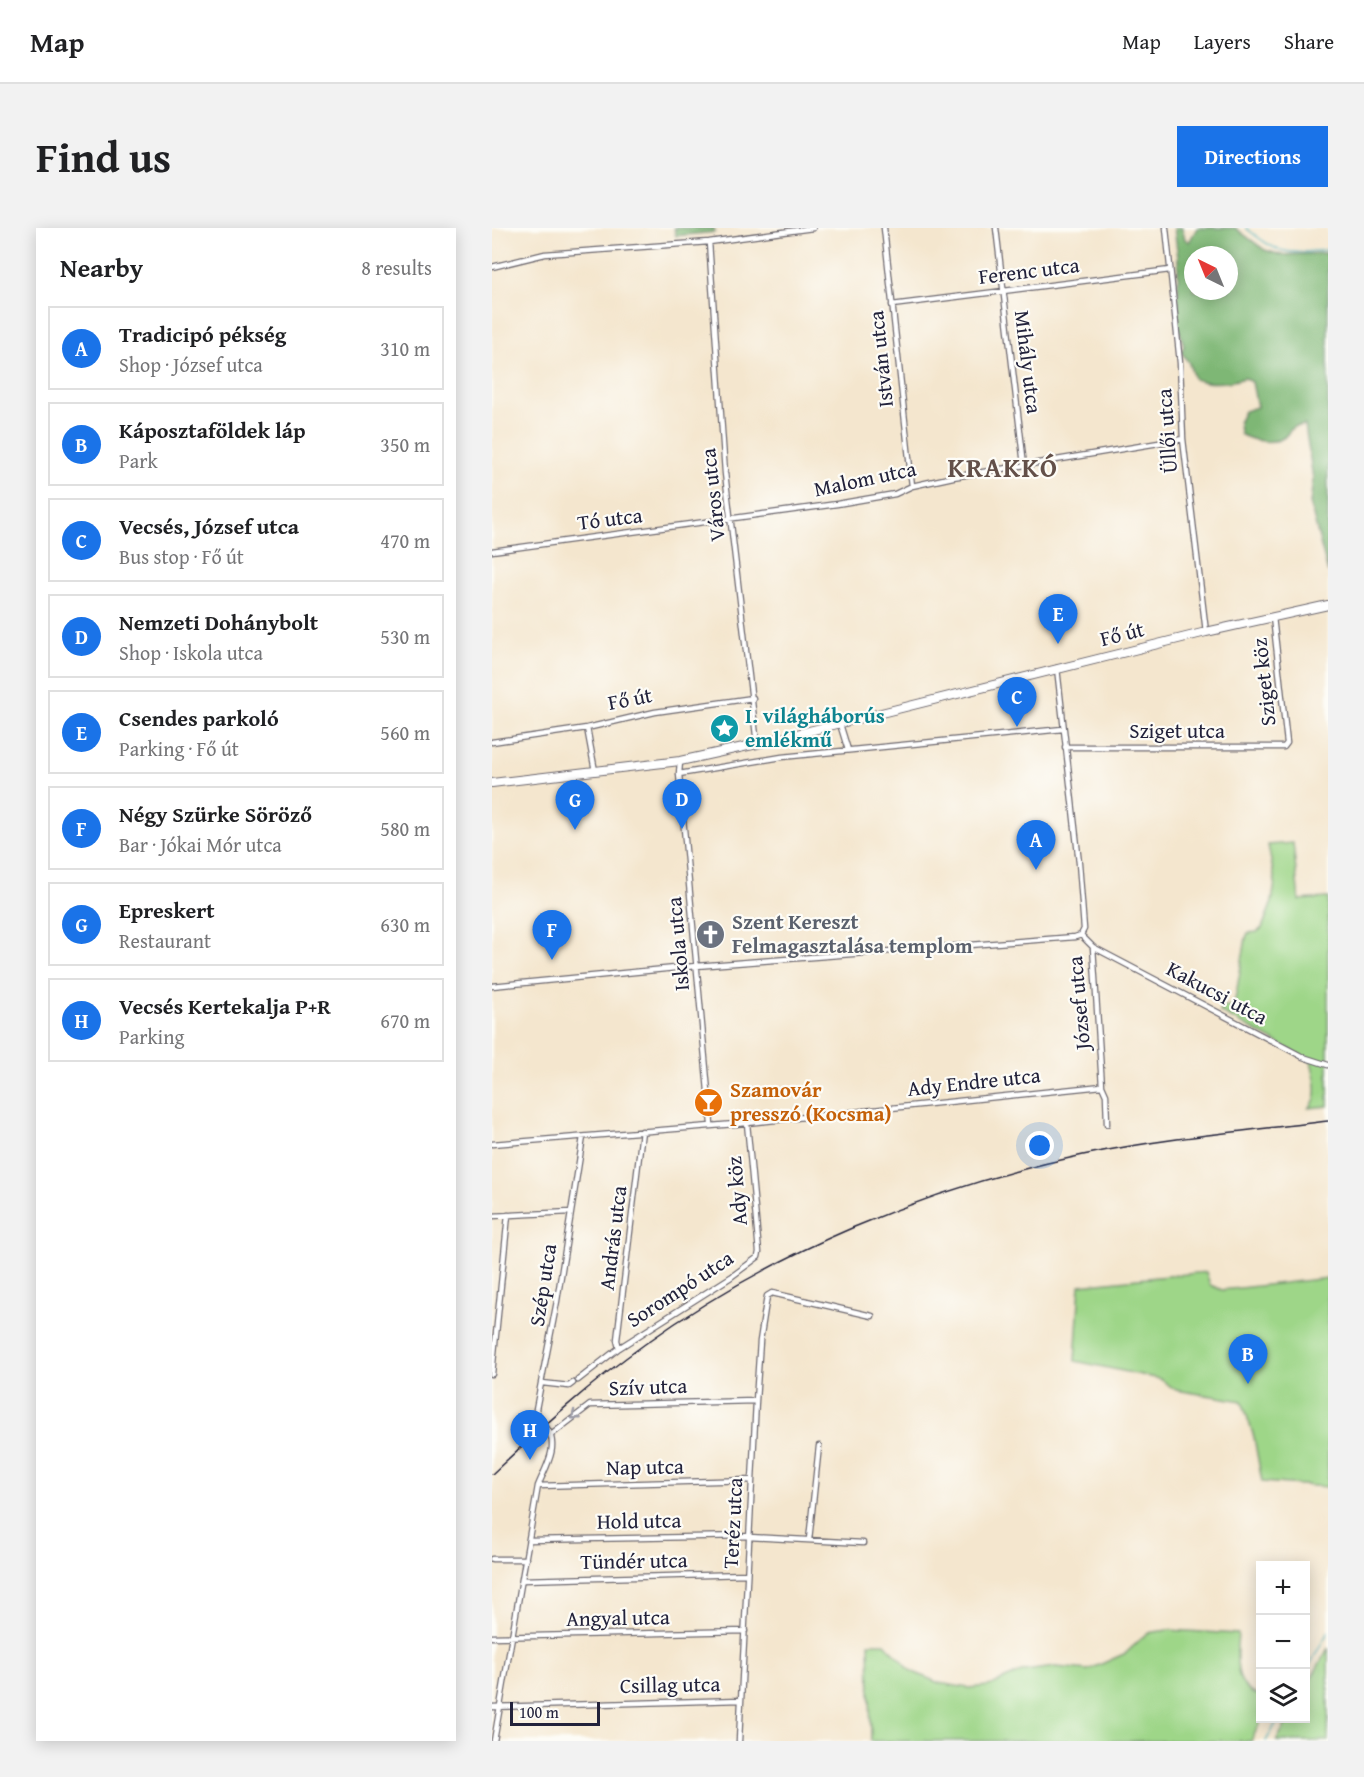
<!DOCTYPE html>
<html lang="en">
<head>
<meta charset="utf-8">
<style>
	body { margin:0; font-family:"Gentium Book Plus",serif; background:#f2f2f2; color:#202124 }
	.controls { position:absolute; right:18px; bottom:18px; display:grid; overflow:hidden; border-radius:0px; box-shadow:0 3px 15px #0003 }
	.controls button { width:54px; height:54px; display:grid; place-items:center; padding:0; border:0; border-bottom:2px solid #e0e0e0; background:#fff; color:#202124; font:30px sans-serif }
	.compass { position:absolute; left:692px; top:18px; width:54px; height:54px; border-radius:50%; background:#fff; box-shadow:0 3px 15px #0003; rotate:317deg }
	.scale { position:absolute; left:18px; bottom:15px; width:90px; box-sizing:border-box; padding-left:6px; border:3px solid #22223b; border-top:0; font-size:16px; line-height:21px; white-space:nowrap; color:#22223b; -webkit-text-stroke:4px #fdfcf7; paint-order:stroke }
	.you { position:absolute; left:548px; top:918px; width:21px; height:21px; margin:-15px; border:4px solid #fff; border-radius:50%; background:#1a73e8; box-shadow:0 0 0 9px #1a73e833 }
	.badge { display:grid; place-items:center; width:39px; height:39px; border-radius:50%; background:#1a73e8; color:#fff; font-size:20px; font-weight:700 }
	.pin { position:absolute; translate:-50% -50px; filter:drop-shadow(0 2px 3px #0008) }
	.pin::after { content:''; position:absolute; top:32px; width:21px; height:18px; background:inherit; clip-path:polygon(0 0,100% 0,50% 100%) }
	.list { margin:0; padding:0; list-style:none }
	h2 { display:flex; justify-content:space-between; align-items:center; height:78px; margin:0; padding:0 24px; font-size:26px }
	h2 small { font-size:20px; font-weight:400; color:#757577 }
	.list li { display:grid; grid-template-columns:39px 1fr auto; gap:18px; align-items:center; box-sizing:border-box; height:84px; margin:0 12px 12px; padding:0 12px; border:2px solid #e0e0e0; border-radius:0px }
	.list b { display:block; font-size:22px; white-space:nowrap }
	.list p { margin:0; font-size:20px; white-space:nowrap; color:#757577 }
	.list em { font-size:20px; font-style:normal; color:#757577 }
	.icon { flex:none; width:33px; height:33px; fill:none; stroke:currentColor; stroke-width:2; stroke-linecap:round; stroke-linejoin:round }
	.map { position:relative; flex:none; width:836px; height:1513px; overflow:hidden; border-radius:0px }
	header { display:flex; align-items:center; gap:36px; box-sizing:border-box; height:84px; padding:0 30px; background:#fff; border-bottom:2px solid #e0e0e0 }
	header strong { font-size:28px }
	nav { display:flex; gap:33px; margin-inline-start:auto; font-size:21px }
	.intro { display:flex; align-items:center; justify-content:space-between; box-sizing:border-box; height:144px; padding:0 36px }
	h1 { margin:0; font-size:42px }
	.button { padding:15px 27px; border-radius:0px; background:#1a73e8; color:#fff; font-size:21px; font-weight:700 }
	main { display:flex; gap:36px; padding:0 36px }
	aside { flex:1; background:#fff; border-radius:0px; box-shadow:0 3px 15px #0003 }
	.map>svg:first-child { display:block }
	.green { fill:#9ed688; stroke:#607c62; stroke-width:1.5 }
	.forest { fill:#7eb774; stroke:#506c58; stroke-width:1.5; fill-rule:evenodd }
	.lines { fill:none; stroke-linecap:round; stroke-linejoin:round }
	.stream { stroke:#3aabb5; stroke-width:1.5 }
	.street-casing { stroke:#6c676e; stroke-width:7 }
	.primary-casing { stroke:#6c676e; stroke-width:10 }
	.street { stroke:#fff; stroke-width:4.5 }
	.primary { stroke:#fff; stroke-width:8 }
	.rail { stroke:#22223b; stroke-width:1.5 }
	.oneway { stroke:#9c9ca7 }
	.labels { text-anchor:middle; stroke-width:4.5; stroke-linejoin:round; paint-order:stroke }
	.street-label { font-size:21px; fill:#22223b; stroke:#fdfcf7 }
	.culture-label { font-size:21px; font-weight:bold; fill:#0d838f; stroke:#fdfcf7; text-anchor:start }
	.worship-label { font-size:21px; font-weight:bold; fill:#5b616d; stroke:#fdfcf7; text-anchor:start }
	.food-label { font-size:21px; font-weight:bold; fill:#c56008; stroke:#fdfcf7; text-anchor:start }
	.district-label { font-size:27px; font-weight:bold; letter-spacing:1.5px; fill:#635049; stroke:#fdfcf7 }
</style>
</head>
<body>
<header>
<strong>Map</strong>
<nav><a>Map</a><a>Layers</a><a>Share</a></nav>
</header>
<div class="intro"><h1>Find us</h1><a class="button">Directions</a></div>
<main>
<aside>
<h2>Nearby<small>8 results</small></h2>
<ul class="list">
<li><span class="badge">A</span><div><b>Tradicipó pékség</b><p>Shop · József utca</p></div><em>310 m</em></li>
<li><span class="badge">B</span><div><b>Káposztaföldek láp</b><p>Park</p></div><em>350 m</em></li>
<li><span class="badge">C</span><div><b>Vecsés, József utca</b><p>Bus stop · Fő út</p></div><em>470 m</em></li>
<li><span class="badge">D</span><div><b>Nemzeti Dohánybolt</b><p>Shop · Iskola utca</p></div><em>530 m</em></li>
<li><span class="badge">E</span><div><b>Csendes parkoló</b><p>Parking · Fő út</p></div><em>560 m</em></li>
<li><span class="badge">F</span><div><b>Négy Szürke Söröző</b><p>Bar · Jókai Mór utca</p></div><em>580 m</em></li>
<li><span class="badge">G</span><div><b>Epreskert</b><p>Restaurant</p></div><em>630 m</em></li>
<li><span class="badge">H</span><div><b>Vecsés Kertekalja P+R</b><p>Parking</p></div><em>670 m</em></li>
</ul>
</aside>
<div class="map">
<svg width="836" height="1513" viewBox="0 0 836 1513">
	<rect width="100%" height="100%" fill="#fdfcf7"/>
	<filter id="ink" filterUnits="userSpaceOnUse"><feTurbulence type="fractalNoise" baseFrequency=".0167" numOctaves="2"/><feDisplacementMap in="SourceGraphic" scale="12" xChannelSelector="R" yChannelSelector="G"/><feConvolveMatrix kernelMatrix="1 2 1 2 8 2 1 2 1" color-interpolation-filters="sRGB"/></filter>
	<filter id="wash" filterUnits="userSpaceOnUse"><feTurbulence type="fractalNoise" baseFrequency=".008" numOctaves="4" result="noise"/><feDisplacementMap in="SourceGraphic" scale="24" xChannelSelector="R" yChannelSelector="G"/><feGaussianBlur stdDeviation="1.35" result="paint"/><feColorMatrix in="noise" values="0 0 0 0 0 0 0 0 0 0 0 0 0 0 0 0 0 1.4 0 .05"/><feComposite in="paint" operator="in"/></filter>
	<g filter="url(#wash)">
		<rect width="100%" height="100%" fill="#f4e6ce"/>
		<path class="green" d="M801,615l6,57 29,-2v208l-19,2c13,-12 5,-32 2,-47l-91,-49 3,-5 10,-2 2,-5 11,-62 2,-5 9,-1 5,-4 10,-26 3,-20 -7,-37z
			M714,1044l4,13 12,5 106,-12v209l-66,-5 -8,-45 -12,-36 -66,-11 -16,-11 -85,-18 5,-76z
			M676,1402l70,4c-2,19 -5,58 22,61v23l2,1 -11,22h-380l-2,-98h16l26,28 28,12 29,5 21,-2 35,-15 32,-4 32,3 38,-17 21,-20z
			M836,1420v93h-52l13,-22 17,-1v-30z"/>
		<path class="forest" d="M182,0h40l1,4 -39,4z
			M682,0h8l3,11 4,3 8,-14h38l30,22 16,5 47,-2v320l-18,-69 3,-25 -8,-54 -12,2c-3,3 -6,9 -10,11 -11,7 -33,2 -43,-4l-1,-13 5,-10 13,-4 -5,-25 -7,-4c-17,5 -34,7 -51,1l-5,-16 -8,-11 3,-6 -6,-21v-68zM701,27h36v36h-36z"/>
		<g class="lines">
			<path class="stream" d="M754,0c35,28 38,26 82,22
				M814,1443l22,-39
				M774,1513l13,-23"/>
		</g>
	</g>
	<g filter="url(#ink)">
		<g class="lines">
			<defs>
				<path id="street" d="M392,0l28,258
					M504,0l28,237
					M674,0l14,135 3,76 23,193
					M217,14l16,231 32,271
					M0,39l53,-13 164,-12 104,-14
					M400,77l278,-35
					M0,323l345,-47 58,-10 17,-8 41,-9 230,-38
					M565,440l22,195 5,66 -3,6 12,12 9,139 4,9 1,29
					M348,496l8,26
					M95,500l8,43
					M0,514l95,-14 68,-16 98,-14
					M573,519h219l3,-4 -14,-126
					M188,533l-1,13 32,350
					M187,546l103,-17 281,-28
					M601,719l210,110 25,8
					M0,758l204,-20 379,-29 6,-2
					M0,916l255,-21 355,-37
					M0,988l79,-4
					M127,1120l-2,-8 25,-209
					M0,1146l16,-159
					M86,1152l41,-32 112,-71 27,-20 1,-5 -12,-129
					M50,1155l27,3 4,-3
					M59,1207l39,-30 166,-4
					M46,1258l214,-6
					M257,1309l114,6
					M37,1312l220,-4
					M317,1312l10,-94
					M0,1331h34
					M30,1352l225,-6
					M0,1409l253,-6
					M0,1479l249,-7
					M2,1513l44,-255c7,-18 21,-38 10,-56 -5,-8 -10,-12 -12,-21l21,-108 26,-164
					M247,1513l17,-340 4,-60 7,-45 5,-3 100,23"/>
				<path id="primary" d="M0,555l188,-22 77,-17 449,-112 122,-27"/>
			</defs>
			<use href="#street" class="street-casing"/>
			<use href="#primary" class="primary-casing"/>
			<use href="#street" class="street"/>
			<use href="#primary" class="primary"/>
			<path class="rail" d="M0,1246c49,-46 98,-91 153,-130 130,-93 282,-156 438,-189 81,-17 163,-24 245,-34"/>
		</g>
		<defs><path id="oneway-chevron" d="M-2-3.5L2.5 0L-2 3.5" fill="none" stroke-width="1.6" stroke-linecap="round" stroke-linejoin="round" transform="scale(1.5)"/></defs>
		<use class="oneway" href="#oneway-chevron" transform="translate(83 1188) rotate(142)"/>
	</g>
	<defs>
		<symbol id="sight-disc" viewBox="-11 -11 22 22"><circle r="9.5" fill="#0f9aa8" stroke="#fdfcf7"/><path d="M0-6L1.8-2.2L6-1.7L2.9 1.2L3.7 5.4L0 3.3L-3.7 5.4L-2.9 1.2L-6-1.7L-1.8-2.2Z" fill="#fff"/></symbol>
		<symbol id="church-disc" viewBox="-11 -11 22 22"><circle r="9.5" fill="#6b7280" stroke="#fdfcf7"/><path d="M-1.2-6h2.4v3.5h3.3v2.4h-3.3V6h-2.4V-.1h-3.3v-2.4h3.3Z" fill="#fff"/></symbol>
		<symbol id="bar-disc" viewBox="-11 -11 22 22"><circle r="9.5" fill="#e8710a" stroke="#fdfcf7"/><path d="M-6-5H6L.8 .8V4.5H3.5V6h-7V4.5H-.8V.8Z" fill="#fff"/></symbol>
	</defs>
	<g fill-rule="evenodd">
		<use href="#sight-disc" x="216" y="484" width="33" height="33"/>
		<use href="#church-disc" x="202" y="690" width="33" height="33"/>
		<use href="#bar-disc" x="200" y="858" width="33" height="33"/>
	</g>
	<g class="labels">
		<g class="street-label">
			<text transform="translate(537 43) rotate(-7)" y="7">Ferenc utca</text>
			<text transform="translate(389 131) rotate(-96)" y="7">István utca</text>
			<text transform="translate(536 134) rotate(83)" y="7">Mihály utca</text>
			<text transform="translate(675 203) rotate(-94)" y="7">Üllői utca</text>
			<text transform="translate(373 251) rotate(-12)" y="7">Malom utca</text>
			<text transform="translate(221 267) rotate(-96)" y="7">Város utca</text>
			<text transform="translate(118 291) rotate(-7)" y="7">Tó utca</text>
			<text transform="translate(630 406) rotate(-14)" y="7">Fő út</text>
			<text transform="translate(772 454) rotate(-96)" y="7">Sziget köz</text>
			<text transform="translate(138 471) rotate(-11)" y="7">Fő út</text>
			<text x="685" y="510">Sziget utca</text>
			<text transform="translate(186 716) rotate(-95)" y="7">Iskola utca</text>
			<text transform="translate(725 765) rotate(28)" y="7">Kakucsi utca</text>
			<text transform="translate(587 775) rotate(-95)" y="7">József utca</text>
			<text transform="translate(482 854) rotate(-6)" y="7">Ady Endre utca</text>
			<text transform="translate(245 963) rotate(-95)" y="7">Ady köz</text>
			<text transform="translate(121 1010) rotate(-83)" y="7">András utca</text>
			<text transform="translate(51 1057) rotate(-81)" y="7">Szép utca</text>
			<text transform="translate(188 1061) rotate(-33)" y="7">Sorompó utca</text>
			<text transform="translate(156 1159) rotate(-2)" y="7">Szív utca</text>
			<text transform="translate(153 1239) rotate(-1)" y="7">Nap utca</text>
			<text transform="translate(147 1293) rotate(-1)" y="7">Hold utca</text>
			<text transform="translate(241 1295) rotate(-87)" y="7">Teréz utca</text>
			<text transform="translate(142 1333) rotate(-1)" y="7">Tündér utca</text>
			<text transform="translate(126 1390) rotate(-1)" y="7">Angyal utca</text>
			<text transform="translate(178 1457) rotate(-1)" y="7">Csillag utca</text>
		</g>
		<g class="culture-label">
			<text x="253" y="495">I. világháborús<tspan x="253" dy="24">emlékmű</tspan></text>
		</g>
		<g class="worship-label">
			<text x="240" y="701">Szent Kereszt<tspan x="240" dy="24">Felmagasztalása templom</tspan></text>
		</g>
		<g class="food-label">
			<text x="238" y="869">Szamovár<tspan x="238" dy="24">presszó (Kocsma)</tspan></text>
		</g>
		<g class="district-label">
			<text x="511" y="249">KRAKKÓ</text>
		</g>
	</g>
</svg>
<div class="controls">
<button>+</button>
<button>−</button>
<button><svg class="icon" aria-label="layers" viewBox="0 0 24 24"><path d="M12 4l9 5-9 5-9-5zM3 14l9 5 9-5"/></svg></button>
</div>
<svg class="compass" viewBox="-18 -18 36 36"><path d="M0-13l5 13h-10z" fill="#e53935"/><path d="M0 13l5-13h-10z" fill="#757577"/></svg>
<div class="scale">100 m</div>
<div class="you"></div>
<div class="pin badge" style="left:544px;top:642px">A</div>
<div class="pin badge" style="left:756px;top:1156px">B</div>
<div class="pin badge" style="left:525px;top:499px">C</div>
<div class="pin badge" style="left:190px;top:601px">D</div>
<div class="pin badge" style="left:566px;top:416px">E</div>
<div class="pin badge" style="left:60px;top:732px">F</div>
<div class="pin badge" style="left:83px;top:602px">G</div>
<div class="pin badge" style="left:38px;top:1232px">H</div>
</div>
</main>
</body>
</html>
